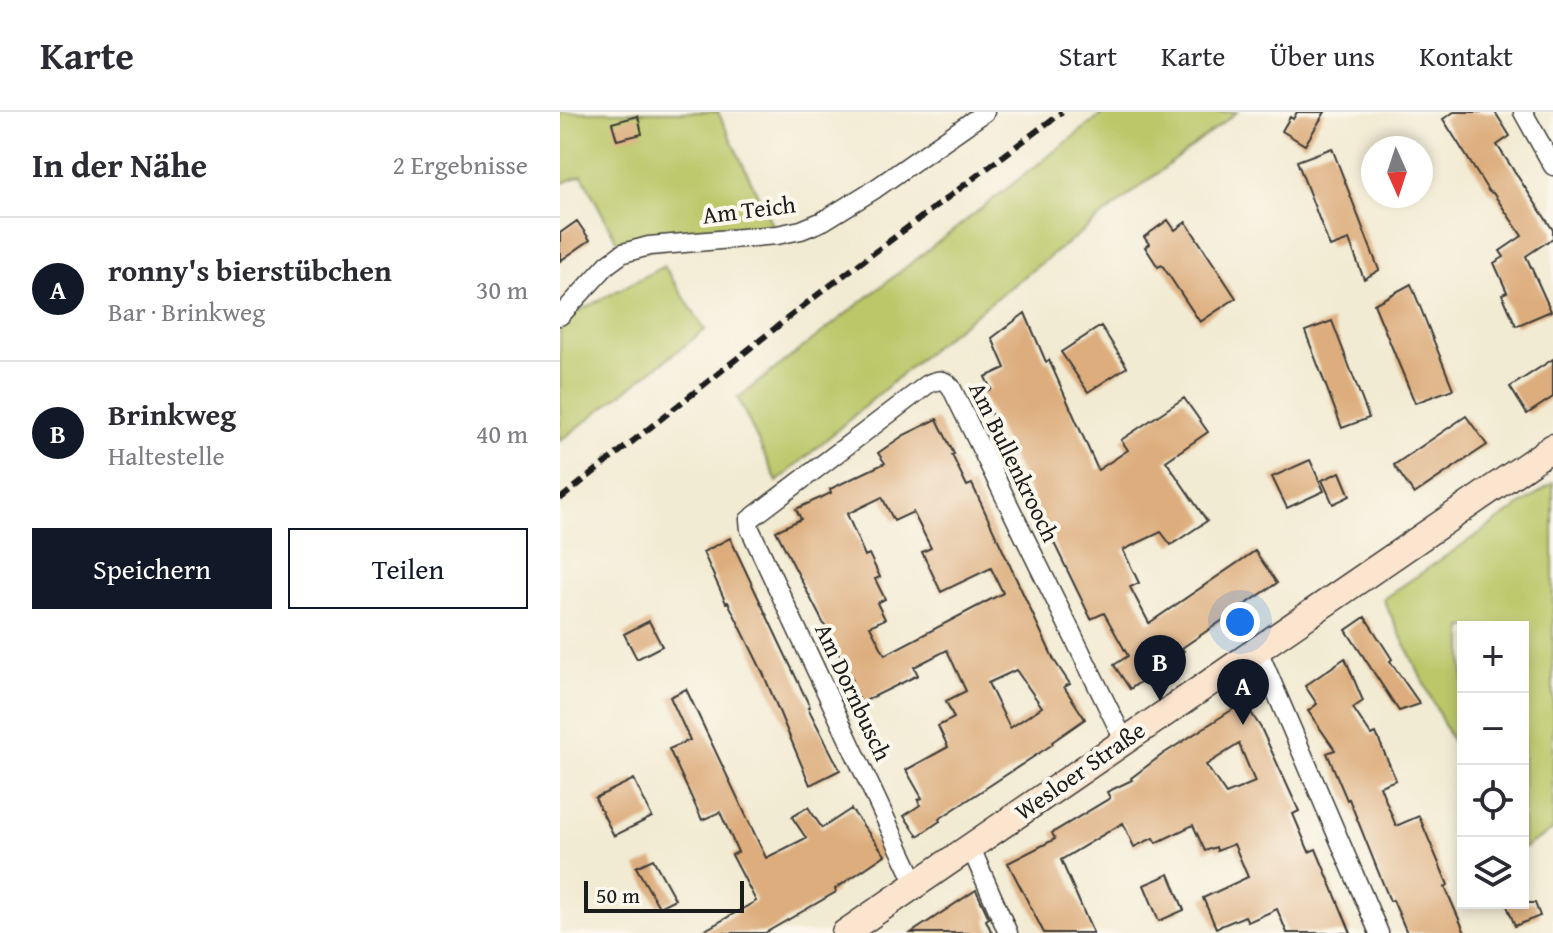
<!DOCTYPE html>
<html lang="de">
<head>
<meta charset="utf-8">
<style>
	body { margin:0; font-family:"Gentium Book Plus",serif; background:#f7f7f7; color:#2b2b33 }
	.controls { position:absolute; right:24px; bottom:24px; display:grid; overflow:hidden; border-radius:0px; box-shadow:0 4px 12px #0003 }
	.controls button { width:72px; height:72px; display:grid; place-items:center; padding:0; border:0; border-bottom:2px solid #e1e1e2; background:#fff; color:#2b2b33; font:40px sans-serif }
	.compass { position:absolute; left:801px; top:24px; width:72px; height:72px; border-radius:50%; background:#fff; box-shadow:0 4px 12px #0003; rotate:177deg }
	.scale { position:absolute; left:24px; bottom:20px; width:160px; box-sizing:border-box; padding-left:8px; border:4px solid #1c1c1c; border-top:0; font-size:22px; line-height:28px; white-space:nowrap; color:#1c1c1c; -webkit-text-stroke:6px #fbf7ec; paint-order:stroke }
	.you { position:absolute; left:680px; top:510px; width:28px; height:28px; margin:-20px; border:6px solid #fff; border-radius:50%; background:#1a73e8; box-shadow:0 0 0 12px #1a73e833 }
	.badge { display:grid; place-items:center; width:52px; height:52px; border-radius:50%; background:#111827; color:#fff; font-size:26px; font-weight:700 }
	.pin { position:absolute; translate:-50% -66px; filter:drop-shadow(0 2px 4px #0008) }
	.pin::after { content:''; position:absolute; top:42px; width:28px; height:24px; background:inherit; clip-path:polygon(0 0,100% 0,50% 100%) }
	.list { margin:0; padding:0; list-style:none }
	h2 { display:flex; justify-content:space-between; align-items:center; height:104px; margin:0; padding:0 32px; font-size:34px }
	h2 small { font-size:26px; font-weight:400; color:#7c7c81 }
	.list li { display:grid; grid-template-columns:52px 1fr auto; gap:24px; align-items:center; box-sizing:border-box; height:144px; padding:0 32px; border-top:2px solid #e1e1e2 }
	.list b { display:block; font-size:30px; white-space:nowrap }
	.list p { margin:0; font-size:26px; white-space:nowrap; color:#7c7c81 }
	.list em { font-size:26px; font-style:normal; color:#7c7c81 }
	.actions { display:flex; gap:16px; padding:24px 32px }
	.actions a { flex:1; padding:18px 0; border:2px solid #111827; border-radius:0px; text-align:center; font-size:28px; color:#111827 }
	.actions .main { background:#111827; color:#fff }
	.icon { flex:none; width:44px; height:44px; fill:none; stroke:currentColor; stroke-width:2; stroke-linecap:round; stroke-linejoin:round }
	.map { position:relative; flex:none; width:993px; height:821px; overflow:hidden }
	header { display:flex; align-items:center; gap:48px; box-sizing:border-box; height:112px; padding:0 40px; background:#fff; border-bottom:2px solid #e1e1e2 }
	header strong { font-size:38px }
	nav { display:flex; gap:44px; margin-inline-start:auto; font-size:28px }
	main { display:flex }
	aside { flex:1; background:#fff }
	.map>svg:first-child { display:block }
	.green { fill:#bbc769; stroke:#6c7242; stroke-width:2 }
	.building { fill:#ddad7d; fill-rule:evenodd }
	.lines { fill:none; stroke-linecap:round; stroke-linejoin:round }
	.street-casing { stroke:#3c3b37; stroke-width:21 }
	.secondary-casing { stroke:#3c3b37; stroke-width:29 }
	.street { stroke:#fff; stroke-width:18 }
	.secondary { stroke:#fce5cf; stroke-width:26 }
	.rail { stroke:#1c1c1c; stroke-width:6; stroke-dasharray:12 6; stroke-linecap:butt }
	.labels { text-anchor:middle; stroke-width:8; stroke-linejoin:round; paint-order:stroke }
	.street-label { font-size:24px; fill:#1c1c1c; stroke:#fbf7ec }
</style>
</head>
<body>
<header>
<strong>Karte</strong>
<nav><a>Start</a><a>Karte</a><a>Über uns</a><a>Kontakt</a></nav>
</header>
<main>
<aside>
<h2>In der Nähe<small>2 Ergebnisse</small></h2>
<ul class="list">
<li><span class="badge">A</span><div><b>ronny's bierstübchen</b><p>Bar · Brinkweg</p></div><em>30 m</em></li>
<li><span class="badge">B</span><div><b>Brinkweg</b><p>Haltestelle</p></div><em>40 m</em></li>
</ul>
<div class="actions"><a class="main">Speichern</a><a>Teilen</a></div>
</aside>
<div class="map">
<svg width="993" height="821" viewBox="0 0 993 821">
	<rect width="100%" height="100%" fill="#fbf7ec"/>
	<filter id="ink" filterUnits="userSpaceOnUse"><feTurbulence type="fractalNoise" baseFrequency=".0125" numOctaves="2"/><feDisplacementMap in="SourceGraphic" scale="16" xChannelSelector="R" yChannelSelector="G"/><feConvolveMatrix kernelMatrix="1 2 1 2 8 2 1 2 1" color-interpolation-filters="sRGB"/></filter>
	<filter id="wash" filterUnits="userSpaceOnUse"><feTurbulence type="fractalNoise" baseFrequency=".006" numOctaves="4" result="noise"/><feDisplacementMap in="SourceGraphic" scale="32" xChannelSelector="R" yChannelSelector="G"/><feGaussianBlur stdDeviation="1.8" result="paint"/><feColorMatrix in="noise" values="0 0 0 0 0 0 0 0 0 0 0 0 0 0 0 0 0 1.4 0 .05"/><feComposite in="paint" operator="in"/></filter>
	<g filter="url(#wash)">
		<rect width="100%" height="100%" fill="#f2ebd3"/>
		<path class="green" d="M0,0h158l59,123 -154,18 -41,-78 -22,9z
			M545,0h132l-299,231 -161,139 -39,-84z
			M104,154l41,64 -145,111v-120z
			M993,371v347l-30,18v-221h-60v137l-80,-165z"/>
		<g id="blocks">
			<path class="building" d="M737,0h28l-20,33 -23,-14 8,-14 3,2z
				M894,0h41l15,24 -13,9 56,85v8l-27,18 25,55 -35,15 -14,-32 5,-2 -13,-29 10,-6 -4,-6 22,-15 -29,-43 -4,-1 -46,-73z
				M78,4l4,18 -25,6 -5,-17z
				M772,36l47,122 -15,9 -15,-39 -19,7 -33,-86z
				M608,108l7,10 11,-8 50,76 -36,24 -38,-57 -4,2 -13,-20 4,-3 -5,-7z
				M17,109l13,19 -30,21v-28z
				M851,172l42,105 -38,14 -41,-99z
				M465,201l21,49 3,-2 49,110 30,-20 -7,-10 63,-42 24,34 -42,29 41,60 -36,24 -10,-13 -38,18 16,33 -9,4 19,36 106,-72 22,32 -95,65 2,3 -54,38 -16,-24 14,-9 -24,-43 -13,6 -110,-226 10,-4 -6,-12 20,-9 -13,-30z
				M772,209l37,97 -27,10 -37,-97z
				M541,214l26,41 -39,25 -27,-40z
				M993,247v38l-26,17 -17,-27z
				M906,304l21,29 -73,49 -20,-29z
				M377,307l17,35 -2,1 15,31 5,-2 82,176 16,24 -6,3 21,32 -33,23 1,2 -114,75 1,2 -22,15 -14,-20 16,-11 -2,-5 4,-2 -16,-28 42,-23 -10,-21 16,-8 -8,-17 20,-10 -19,-41 -33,17 4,8 -57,28 -11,-23 2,-1 -76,-148 25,-12 -5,-10 35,-16 -1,-4 55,-26 -7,-10 26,-18zM322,385l12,24 19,-9 18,36 -9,4 19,40 50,-24 12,25 -118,62 -15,-29 15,-7 -8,-16 8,-4 -10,-20 5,-2 -11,-23 -4,2 -18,-42zM456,558l26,37 -32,21 -22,-45z
				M750,348l14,31 -37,17 -15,-31z
				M780,360l10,24 -17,8 -11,-24z
				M170,426l80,169 -2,1 32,62 -30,15 -47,-112 -35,-71 -2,1 -23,-51z
				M805,505l27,42 -2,2 30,43 -21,7 -53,-81z
				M89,509l13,25 -25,13 -13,-25z
				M785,546l18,43 -10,7 18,27 5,-2 20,47 -16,6 16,40 23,-10 29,69 -3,2 20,46h-58l-14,-33 -3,1 -41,-102 -2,1 -20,-47 8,-3 -27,-39 9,-7 -12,-18z
				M126,577l80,169 40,-20 -14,-21 16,-10 14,21 29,-19 34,46 -50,34 1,3 -71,41h-65l56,-32 -24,-46 6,-3 -18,-40 -18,8 -33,-71 21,-9 -20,-43z
				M678,594l4,5 6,-3 13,20 38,83 -6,3 16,38 7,-3 35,84h-64l-10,-24 -29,13 -3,-6 -29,12 -13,-30 45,-21 -14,-33 -17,7 -1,-4 -11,4 -12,-26 -37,18 -3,-5 -19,9 -11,-24 -62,37 32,73h-49l-36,-70 47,-24 -3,-6 58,-35 -3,-6 25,-12 -1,-2 32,-24zM679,632l16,38 -29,12 -20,-29z
				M74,667l18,38 -38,19 -19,-38z
				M93,747l22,40 -16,8 -23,-40z
				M609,762l15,36 -25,11 -15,-36z
				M416,778l13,28 -3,2 6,13h-81z
				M946,791h29l5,13 -25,10z"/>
		</g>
	</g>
	<g filter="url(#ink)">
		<use href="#blocks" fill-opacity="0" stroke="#3c3b37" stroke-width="2"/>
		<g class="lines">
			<defs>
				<path id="street" d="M963,0l30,54
					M0,204l48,-52 15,-11 26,-7 128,-11 24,-5 22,-9 52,-32 110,-77
					M698,538l121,283
					M411,736l37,85
					M356,772l-166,-355 -1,-9 179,-136c10,-4 16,-6 23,3l173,353"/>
				<path id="secondary" d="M285,821l708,-486"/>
			</defs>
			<use href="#street" class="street-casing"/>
			<use href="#secondary" class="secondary-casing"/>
			<use href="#street" class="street"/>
			<use href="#secondary" class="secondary"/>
			<path class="rail" d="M0,387l252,-200 250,-187"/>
		</g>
	</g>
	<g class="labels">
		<g class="street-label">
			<text transform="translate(189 98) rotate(-7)" y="8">Am Teich</text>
			<text transform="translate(454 350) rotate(64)" y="8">Am Bullenkrooch</text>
			<text transform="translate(293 580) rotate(65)" y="8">Am Dornbusch</text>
			<text transform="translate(520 659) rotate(-35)" y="8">Wesloer Straße</text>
		</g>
	</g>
</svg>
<div class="controls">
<button>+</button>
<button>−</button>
<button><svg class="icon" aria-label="locate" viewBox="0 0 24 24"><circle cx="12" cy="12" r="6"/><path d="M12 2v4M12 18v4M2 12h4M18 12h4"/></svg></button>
<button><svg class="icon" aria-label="layers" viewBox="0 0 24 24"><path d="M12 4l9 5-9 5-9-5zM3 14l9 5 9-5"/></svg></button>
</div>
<svg class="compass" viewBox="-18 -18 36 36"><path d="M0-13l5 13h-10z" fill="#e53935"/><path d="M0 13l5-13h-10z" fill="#7c7c81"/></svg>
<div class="scale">50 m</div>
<div class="you"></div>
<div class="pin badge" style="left:683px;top:613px">A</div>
<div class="pin badge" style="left:600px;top:589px">B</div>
</div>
</main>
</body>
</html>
